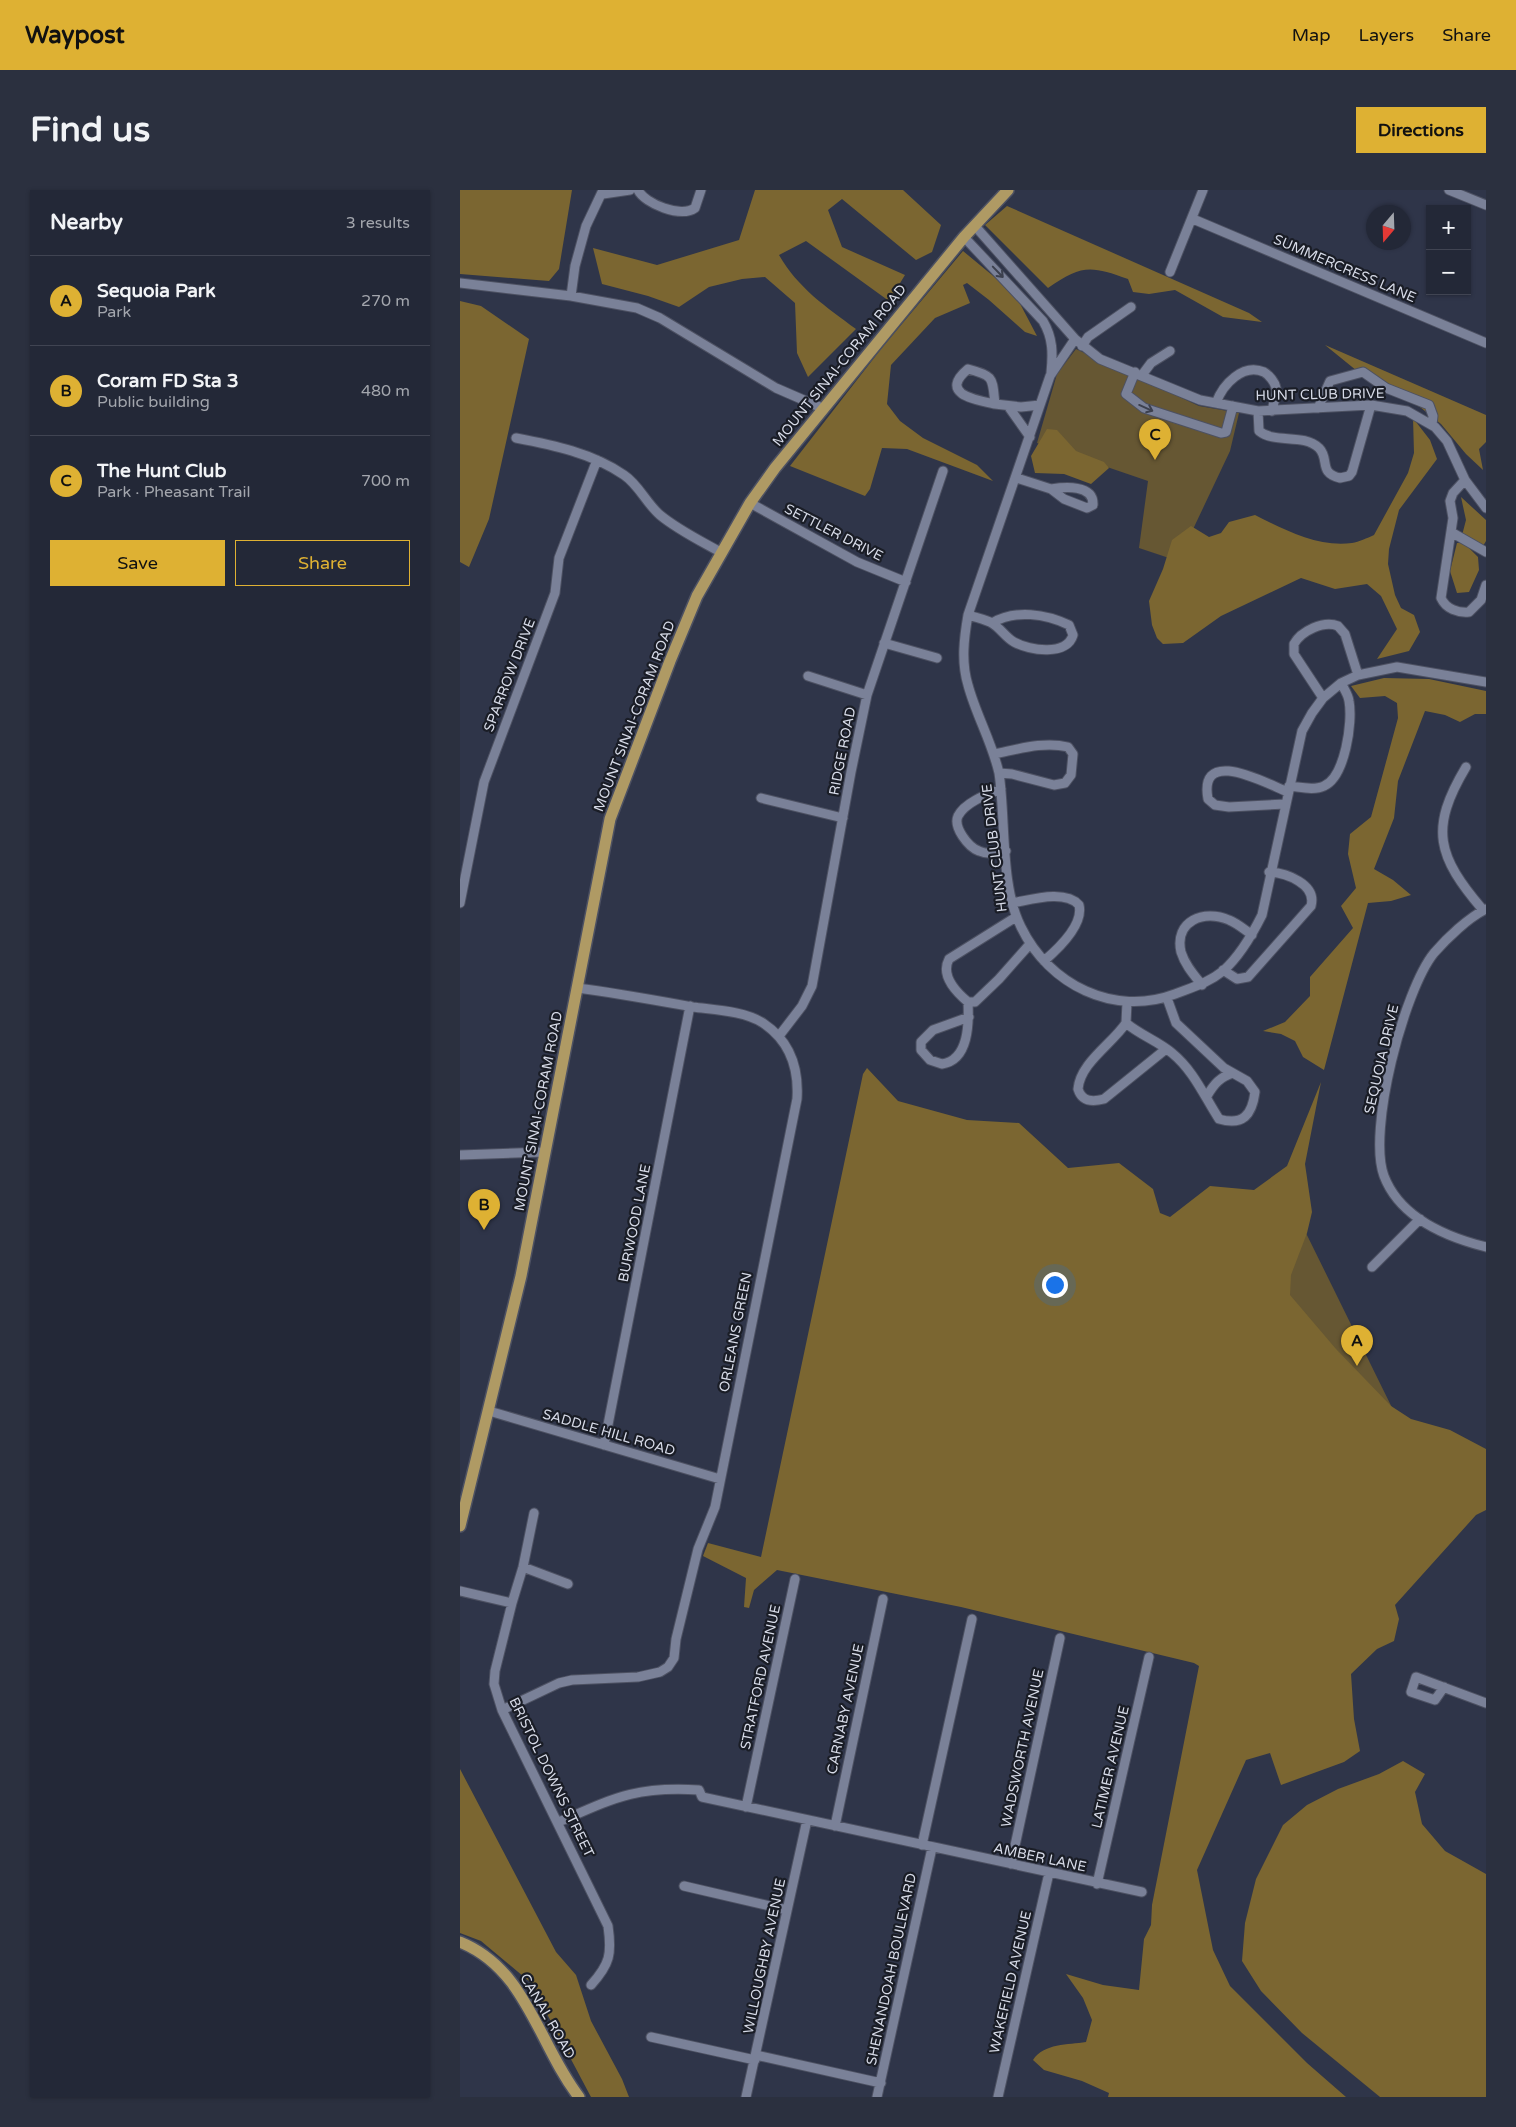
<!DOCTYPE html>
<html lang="en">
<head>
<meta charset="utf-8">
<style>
	body { margin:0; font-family:"Varela Round",sans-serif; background:#2b303f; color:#f1f3f6 }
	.controls { position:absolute; right:15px; top:15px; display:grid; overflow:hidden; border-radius:0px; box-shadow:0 1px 4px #0004 }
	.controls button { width:45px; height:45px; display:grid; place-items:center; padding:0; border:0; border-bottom:1px solid #404452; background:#232837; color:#f1f3f6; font:25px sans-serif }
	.compass { position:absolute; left:906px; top:15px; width:45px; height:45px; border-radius:50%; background:#232837; box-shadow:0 1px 4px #0004; rotate:199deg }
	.you { position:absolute; left:594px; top:1094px; width:18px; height:18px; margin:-12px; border:4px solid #fff; border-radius:50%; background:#1a73e8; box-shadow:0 0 0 8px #1a73e833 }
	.badge { display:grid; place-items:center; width:32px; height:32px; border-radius:50%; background:#deb133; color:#111; font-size:16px; font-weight:700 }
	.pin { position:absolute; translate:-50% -41px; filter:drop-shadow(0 1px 2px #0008) }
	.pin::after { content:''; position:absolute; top:26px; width:18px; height:15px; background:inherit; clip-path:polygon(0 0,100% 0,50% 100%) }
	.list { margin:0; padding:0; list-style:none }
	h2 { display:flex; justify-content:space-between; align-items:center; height:65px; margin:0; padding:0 20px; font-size:21px }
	h2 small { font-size:16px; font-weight:400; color:#a3a6ad }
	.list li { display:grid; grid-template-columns:32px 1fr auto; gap:15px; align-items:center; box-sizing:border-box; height:90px; padding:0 20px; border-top:1px solid #404452 }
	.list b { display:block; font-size:19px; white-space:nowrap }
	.list p { margin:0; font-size:16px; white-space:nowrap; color:#a3a6ad }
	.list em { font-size:16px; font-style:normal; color:#a3a6ad }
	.actions { display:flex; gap:10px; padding:15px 20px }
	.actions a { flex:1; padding:11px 0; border:1px solid #deb133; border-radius:0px; text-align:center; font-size:18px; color:#deb133 }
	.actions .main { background:#deb133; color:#111 }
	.map { position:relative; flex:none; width:1026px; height:1907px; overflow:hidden; border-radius:0px }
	header { display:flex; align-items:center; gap:30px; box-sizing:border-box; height:70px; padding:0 25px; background:#deb133; color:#111 }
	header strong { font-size:24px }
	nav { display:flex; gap:28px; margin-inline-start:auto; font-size:18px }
	.intro { display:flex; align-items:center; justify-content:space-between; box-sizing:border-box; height:120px; padding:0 30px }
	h1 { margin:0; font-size:35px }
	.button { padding:12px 22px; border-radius:0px; background:#deb133; color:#111; font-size:18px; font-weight:700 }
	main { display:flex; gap:30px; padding:0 30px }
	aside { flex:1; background:#232837; border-radius:0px; box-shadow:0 1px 4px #0004 }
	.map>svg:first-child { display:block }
	.green { fill:#665733 }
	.forest { fill:#7b6631 }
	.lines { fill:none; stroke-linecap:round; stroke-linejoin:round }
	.minor-casing { stroke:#4d5162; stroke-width:11 }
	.major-casing { stroke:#4d5162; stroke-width:14 }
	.minor { stroke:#7a8198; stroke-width:9 }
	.major { stroke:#af9a64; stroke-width:11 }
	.oneway { stroke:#3c404e }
	.labels { text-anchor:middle; stroke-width:4.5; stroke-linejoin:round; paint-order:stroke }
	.street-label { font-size:14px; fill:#d7dbe8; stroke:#1a1d26 }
</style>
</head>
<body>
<header>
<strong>Waypost</strong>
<nav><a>Map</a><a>Layers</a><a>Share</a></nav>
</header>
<div class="intro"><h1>Find us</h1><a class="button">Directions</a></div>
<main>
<aside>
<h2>Nearby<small>3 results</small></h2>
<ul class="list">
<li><span class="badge">A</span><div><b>Sequoia Park</b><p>Park</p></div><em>270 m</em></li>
<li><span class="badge">B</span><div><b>Coram FD Sta 3</b><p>Public building</p></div><em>480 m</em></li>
<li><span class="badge">C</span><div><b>The Hunt Club</b><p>Park · Pheasant Trail</p></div><em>700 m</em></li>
</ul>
<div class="actions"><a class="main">Save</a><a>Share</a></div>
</aside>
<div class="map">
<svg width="1026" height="1907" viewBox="0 0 1026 1907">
	<rect width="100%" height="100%" fill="#2f3549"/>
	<path class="green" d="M616,159l123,57 40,7 -9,38 -52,110 -39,-13 9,-67 -111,-38 20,-69z
		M843,1037l102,207 -125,-135z"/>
	<path class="forest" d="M0,0h112l-13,79 -10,12 -89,-7z
		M295,0h148l38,35 -9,27 -16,8 -74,-61 -14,11 14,37 63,28 -16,26 -83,-60 -27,14c19,33 47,52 77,74l-48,48 -11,-24 -2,-50 -30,-26 -23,2 -33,8 -30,20 -31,-11 -46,-12 -9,-36 64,17 82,-25z
		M547,16l242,107 13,9 -39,-5 -48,-27 -26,4 -16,-2 -5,-13c-38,-14 -47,-14 -80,9l-63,-63z
		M503,61l52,43 22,42 -12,-4 -36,-32 -22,-17 -4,2 7,18 -35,15 -44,47 -4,39 13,17 23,17 54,27 16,16 -86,-32 -25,-1 -12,41 -5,7 -75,-30 91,-117z
		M0,111l21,5 48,33 -40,180 -20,48 -9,-5z
		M865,155l161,70v27l-7,7 4,21 -17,-16 -25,-30 -21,-17 -42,-19z
		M953,228l17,22 7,19 -38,51 -10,39 -1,15 7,31 6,13 13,7 6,17 -11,19 -32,8 20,-30 -16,-33 -14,-12 -32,5 -34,-11 -80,38 -38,27 -20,1 -6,-6 -5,-13 -3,-24 14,-32 9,-29 19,-14 18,11 12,-4 8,-11 26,-7c28,14 64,33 97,28 7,-1 15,-5 22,-8l34,-62 6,-20z
		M587,239l10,1 19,21 28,11 5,6 -18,16 -27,-10 -29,-1 -4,-17z
		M1001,307l25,23v21l-3,5 -14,2 9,9 1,13 -10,22 -12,1 -7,-22 7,-28h3l6,-23z
		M924,488l45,1 57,12v23h-11l-15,8 -15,-7 -20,-4 -27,70 -4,37 -20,51 19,11 18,15 -20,6 -23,2 -44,167 -21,-13 -8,-16 -14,-7 -18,-3 22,-9 25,-26v-19l43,-49 -12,-22 15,-18 -8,-34 2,-20 21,-17 27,-99 -1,-15 -12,-7 -25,2 -9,-12z
		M407,878l31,33 69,19 52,3 49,45 51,-5 34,26 7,24 10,4 40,-31 44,4 33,-24 34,-84 -16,82 7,48 -5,21 -16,42 -1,20 46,54 55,57 20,13 39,11 36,19v61l-10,5 -81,90 4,14 -5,22 -17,8 -26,25 3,45 6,32 -16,11 -63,23 -11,-32 -24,7 -49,110 16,80 17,36 77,77 39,34h-238l1,-4 -27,-12 -38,-11 -11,-10c11,-17 35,-15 53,-18l6,-22 -9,-22 -17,-24 37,11 36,5 5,-51 7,-14 1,-20 47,-239 -5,-3 -233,-56 -184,-37 -23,20 -5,18 -5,-1 2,-29 -43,-22 5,-13 53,14 102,-483z
		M943,1571l22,13 -10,18 7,32 23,27 41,23v223h-106l-78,-64 -41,-42 -19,-30 3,-38 11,-44 27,-54 24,-20 31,-16 41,-15z
		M0,1579l96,183 20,23 15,46 31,58 7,18h-38l-61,-115 -49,-41 -21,-8z"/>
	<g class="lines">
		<defs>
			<path id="minor" d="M178,0c7,14 43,28 57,18l6,-18
				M989,0l37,15
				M143,4l27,-4
				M733,29l293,124
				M515,36l100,113 25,20 100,41 58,11 113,-6 36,6 28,16 12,14 18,39 21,28
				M504,47l79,84c10,17 10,32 8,52
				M710,82l33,-82
				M0,93l111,13 66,12 23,10 116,70 46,20
				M111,106l4,-30 11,-40 17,-36
				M615,149l-25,37 -82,239c-4,23 -7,47 0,70 8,30 24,57 31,88 7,47 1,113 22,154 28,58 93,90 154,67 18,-7 33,-11 48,-23 17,-15 29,-36 39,-56l40,-184 10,-18 11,-15 18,-15 17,-8 39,-8 89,15
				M622,156l6,-9 43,-30
				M675,182l-9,22 18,14 77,25 5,-1 7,-26
				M682,185l9,-12 19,-12
				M756,213c7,-19 27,-40 48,-31 5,3 11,10 12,16 1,6 -3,16 -4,23
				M535,214c-19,-4 -57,-10 -27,-35 27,7 24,9 27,35l26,3 19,-2
				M548,216l22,31
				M858,218l12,-27 33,-9 23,16 43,17 4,11 -1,9
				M798,221l1,20c16,13 44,2 60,17 11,11 -1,25 21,30l9,-2 3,-4 19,-67
				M56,248c37,7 76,15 108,37 15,10 22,28 36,40 18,15 41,26 62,38
				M557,288l34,11 13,10 23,9 6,-3c1,-21 -29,-18 -42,-16
				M1005,290l-12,13 -3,8 3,17 -12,80c5,11 17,15 28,14l12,-12 5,-15
				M290,313l107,59 49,20
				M991,342l35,20
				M508,425c7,2 15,4 22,7 10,5 15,15 24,20 16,9 53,14 59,-7l-4,-10c-23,-11 -54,-16 -77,-2
				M424,453l53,15
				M348,486l59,19
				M863,508l-29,-44v-10c7,-13 30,-24 44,-18l7,8 13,41
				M534,564c25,-5 50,-13 74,-7l5,7 -2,21 -6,8 -11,2 -42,-11 -13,-1
				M1006,577c-37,62 -29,89 17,143
				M829,596c11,1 25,5 35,0 21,-9 29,-64 25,-85 -1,-7 -5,-12 -8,-18
				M541,599c-13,5 -36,13 -43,27 -5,11 10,31 21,35 9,4 17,2 27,0
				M301,608l82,20
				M825,614l-56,3 -14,-2 -7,-6c-10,-54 59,-15 80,-7
				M0,713l24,-121 71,-189 4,-35 38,-98
				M552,713c18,-3 53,-14 67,2 5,20 -21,44 -35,56
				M1026,719c-18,9 -39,29 -52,44 -30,37 -67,178 -50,223 16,42 62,61 102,71
				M556,727l-67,42c-9,17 7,33 19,43h7l24,-23 31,-35
				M763,780l14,9 11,-2 63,-71c6,-22 -25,-33 -42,-34
				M742,795c-8,-10 -17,-20 -21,-33 -7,-31 23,-43 48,-32 8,3 16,10 23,15
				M508,812c1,21 1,58 -26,62l-12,-4 -9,-10v-8l12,-12 36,-13
				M666,833c14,12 32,18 46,30 22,18 32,43 47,66 24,7 33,-4 36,-27l-8,-11 -23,-13 -48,-45 -9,-25
				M666,833c-14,21 -46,40 -48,66 4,13 15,13 26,10l62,-50
				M666,833l1,-21
				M319,846l23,-30 10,-20 39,-214 16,-77 76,-224
				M747,906c7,-12 13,-19 26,-23
				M0,965l85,-3
				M912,1077l48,-48
				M29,1221l231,68
				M144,1255l86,-439
				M74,1323l-11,54 -11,36 -17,68 -1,13 8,26 106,216c4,28 2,38 -17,59
				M63,1377l45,17
				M0,1401l52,12
				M984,1497l-9,13 -24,-8 5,-15 70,26
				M42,1520l57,-27 13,-3 66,-3 22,-5 8,-5 6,-9 2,-19 22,-90 17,-42 82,-408c2,-31 -7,-58 -34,-76 -19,-12 -48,-13 -70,-16 -39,-7 -77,-14 -116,-19
				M286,1617l49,-228
				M99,1632c55,-24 77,-36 140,-32l3,7 440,95
				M375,1636l48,-227
				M462,1655l50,-226
				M551,1674l49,-226
				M637,1694l52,-227
				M224,1696l103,24
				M191,1847l104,23
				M296,1865l125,28
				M286,1907l61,-277
				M417,1907l55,-249
				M538,1907l51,-224"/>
			<path id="major" d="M0,1336l61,-250 89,-457 60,-158 27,-65 53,-93 25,-35 189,-231 44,-47
				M0,1752c67,27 78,102 119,155"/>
		</defs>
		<use href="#minor" class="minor-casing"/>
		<use href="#major" class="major-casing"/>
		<use href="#minor" class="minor"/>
		<use href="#major" class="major"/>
	</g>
	<defs><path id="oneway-shaft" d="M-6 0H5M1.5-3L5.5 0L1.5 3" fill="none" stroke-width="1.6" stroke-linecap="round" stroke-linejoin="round" transform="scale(1.25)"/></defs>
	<g class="oneway">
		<use href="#oneway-shaft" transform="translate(538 82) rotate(46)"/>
		<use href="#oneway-shaft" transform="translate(686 218) rotate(24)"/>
	</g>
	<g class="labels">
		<g class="street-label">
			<text transform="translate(885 78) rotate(23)" y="5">SUMMERCRESS LANE</text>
			<text transform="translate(379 175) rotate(-51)" y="5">MOUNT SINAI-CORAM ROAD</text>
			<text transform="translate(860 204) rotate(-1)" y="5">HUNT CLUB DRIVE</text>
			<text transform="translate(374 342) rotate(27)" y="5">SETTLER DRIVE</text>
			<text transform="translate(49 485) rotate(-69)" y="5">SPARROW DRIVE</text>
			<text transform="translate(174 526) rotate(-69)" y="5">MOUNT SINAI-CORAM ROAD</text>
			<text transform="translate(382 561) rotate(-79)" y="5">RIDGE ROAD</text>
			<text transform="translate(534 658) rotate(-97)" y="5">HUNT CLUB DRIVE</text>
			<text transform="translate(921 869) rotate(-77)" y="5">SEQUOIA DRIVE</text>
			<text transform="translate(78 921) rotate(-79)" y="5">MOUNT SINAI-CORAM ROAD</text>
			<text transform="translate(174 1033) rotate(-79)" y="5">BURWOOD LANE</text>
			<text transform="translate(275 1142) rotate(-79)" y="5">ORLEANS GREEN</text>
			<text transform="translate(149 1242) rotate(16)" y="5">SADDLE HILL ROAD</text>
			<text transform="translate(300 1487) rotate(-78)" y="5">STRATFORD AVENUE</text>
			<text transform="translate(385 1519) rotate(-78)" y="5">CARNABY AVENUE</text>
			<text transform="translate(562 1558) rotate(-78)" y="5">WADSWORTH AVENUE</text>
			<text transform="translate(650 1577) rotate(-77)" y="5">LATIMER AVENUE</text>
			<text transform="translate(92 1587) rotate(64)" y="5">BRISTOL DOWNS STREET</text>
			<text transform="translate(580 1667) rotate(12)" y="5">AMBER LANE</text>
			<text transform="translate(304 1766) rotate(-78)" y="5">WILLOUGHBY AVENUE</text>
			<text transform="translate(431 1779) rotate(-78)" y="5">SHENANDOAH BOULEVARD</text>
			<text transform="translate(550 1792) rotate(-77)" y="5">WAKEFIELD AVENUE</text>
			<text transform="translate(88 1826) rotate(60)" y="5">CANAL ROAD</text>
		</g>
	</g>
</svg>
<div class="controls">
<button>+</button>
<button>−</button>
</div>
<svg class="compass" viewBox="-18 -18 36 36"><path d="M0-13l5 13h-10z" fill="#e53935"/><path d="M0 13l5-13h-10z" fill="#a3a6ad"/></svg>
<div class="you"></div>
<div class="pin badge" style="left:897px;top:1176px">A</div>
<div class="pin badge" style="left:24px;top:1040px">B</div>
<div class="pin badge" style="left:695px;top:270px">C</div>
</div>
</main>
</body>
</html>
